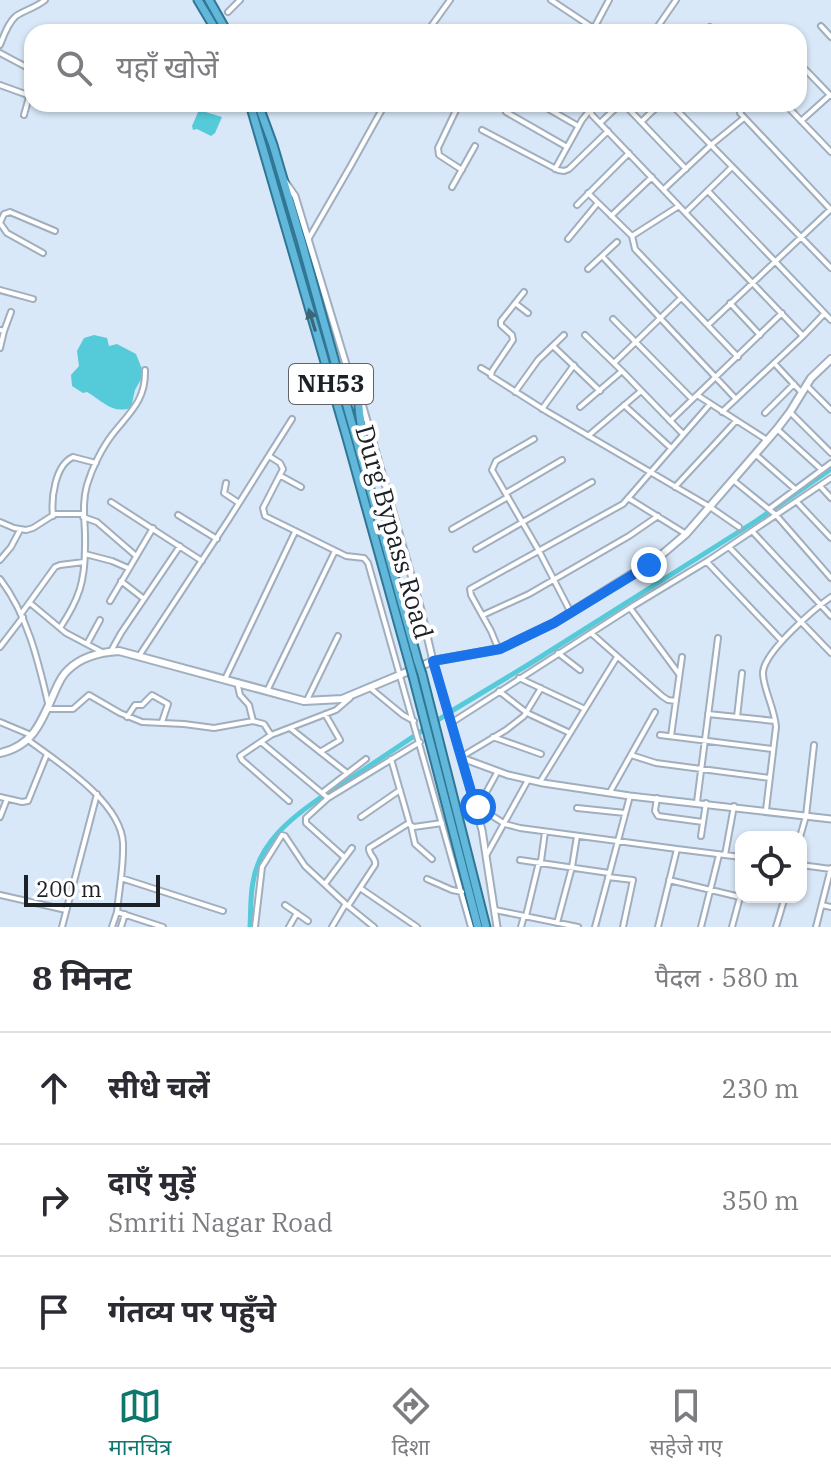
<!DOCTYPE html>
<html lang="hi">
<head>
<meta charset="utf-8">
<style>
	body { margin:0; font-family:"IBM Plex Serif","Noto Sans Devanagari",serif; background:#f7f7f7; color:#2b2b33 }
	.controls { position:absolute; right:24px; bottom:24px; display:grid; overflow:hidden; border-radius:16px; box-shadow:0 2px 6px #0004 }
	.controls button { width:72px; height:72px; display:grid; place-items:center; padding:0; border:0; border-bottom:2px solid #e1e1e2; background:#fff; color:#2b2b33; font:40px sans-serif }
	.scale { position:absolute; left:24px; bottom:20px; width:136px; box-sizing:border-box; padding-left:8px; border:4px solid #1c2127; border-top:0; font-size:22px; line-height:28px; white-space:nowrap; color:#1c2127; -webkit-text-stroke:6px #fff; paint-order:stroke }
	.stop { position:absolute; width:24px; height:24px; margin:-18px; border:6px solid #1a73e8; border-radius:50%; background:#fff }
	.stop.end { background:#1a73e8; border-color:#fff; box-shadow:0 2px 8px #0008 }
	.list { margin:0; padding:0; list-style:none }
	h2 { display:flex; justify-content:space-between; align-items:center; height:104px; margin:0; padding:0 32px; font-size:34px }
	h2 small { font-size:26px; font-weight:400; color:#7c7c81 }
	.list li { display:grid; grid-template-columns:52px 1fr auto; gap:24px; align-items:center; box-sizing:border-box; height:112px; padding:0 32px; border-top:2px solid #e1e1e2 }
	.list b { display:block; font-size:30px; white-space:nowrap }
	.list p { margin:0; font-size:26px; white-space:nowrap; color:#7c7c81 }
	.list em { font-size:26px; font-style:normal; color:#7c7c81 }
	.icon { flex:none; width:44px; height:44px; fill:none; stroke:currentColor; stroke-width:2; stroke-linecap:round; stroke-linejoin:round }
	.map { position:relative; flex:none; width:831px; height:927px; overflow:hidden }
	.search { position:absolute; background:#fff; box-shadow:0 2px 6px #0004; left:24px; right:24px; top:24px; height:88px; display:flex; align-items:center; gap:20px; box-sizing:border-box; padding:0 28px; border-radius:24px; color:#7c7c81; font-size:30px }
	.sheet { height:440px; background:#fff }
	nav { display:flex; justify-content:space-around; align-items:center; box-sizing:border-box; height:112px; border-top:2px solid #e1e1e2; background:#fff; font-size:22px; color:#7c7c81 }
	nav a { display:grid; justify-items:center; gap:4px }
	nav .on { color:#0f766e }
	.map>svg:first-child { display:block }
	.water { fill:#55cad9 }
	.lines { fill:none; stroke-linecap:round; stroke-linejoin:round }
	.canal { stroke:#55cad9; stroke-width:5 }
	.minor-casing { stroke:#a0aebe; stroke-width:8 }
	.tertiary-casing { stroke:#a0aebe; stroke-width:9 }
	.secondary-casing { stroke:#a0aebe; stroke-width:10 }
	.trunk-casing { stroke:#307796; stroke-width:11 }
	.minor { stroke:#fff; stroke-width:4 }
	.tertiary { stroke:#fff; stroke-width:5 }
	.secondary { stroke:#fff; stroke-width:6 }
	.trunk { stroke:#62b8da; stroke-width:7 }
	.trunk-bridge-casing { stroke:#307796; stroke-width:11; stroke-linecap:butt }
	.trunk-bridge { stroke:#62b8da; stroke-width:7 }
	.oneway { fill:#3c6578 }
	.route { stroke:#1a73e8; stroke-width:10 }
	.labels { text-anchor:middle; stroke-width:8; stroke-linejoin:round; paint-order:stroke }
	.shield { fill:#fff; stroke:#606468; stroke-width:2 }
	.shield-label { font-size:24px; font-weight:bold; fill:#1c2127 }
	.street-label { font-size:26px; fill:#1c2127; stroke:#fff }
</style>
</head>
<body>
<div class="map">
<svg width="831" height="927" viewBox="0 0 831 927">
	<rect width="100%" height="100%" fill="#d9e8f8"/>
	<path class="water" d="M199,110l23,7 -7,16 -4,3 -14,-7 -4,1 -1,-4z
		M94,335l13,3 2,8 8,-2 19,10 8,20 -9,16 -4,18c-19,6 -27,-6 -44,-16l-4,1 -11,-7 -1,-11 8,-9 -2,-15 7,-13z"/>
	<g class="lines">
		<path class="canal" d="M326,795l124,-83 81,-49 225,-142 75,-52
			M250,927c1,-15 0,-30 3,-45 6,-39 39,-65 70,-86"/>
		<defs>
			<path id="minor" d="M551,0l48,32
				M228,12l12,-12
				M821,26l10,11
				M710,27l9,5
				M594,28l15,-28
				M427,32l23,-32
				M654,32l22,-32
				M0,45c4,-10 8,-22 16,-29 9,-6 21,-9 29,-16
				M0,53l32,17
				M799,63l32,33
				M0,85l25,9 4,3 -5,18
				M459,104l-21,44 1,7 23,15
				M540,104l38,22
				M588,104l4,11 211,221
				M624,104l62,65
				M671,104l160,164
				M746,104l-6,9 91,97
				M785,104l46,48
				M506,112l61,35
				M801,121l29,-26
				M641,122l19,-18
				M600,123l20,-19
				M482,130l76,40 6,1 5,-2 39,-38
				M555,169l27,-49 8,-10
				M452,187l23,-41
				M664,189l47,-44 33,-27
				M708,191l123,129
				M588,193l44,43 47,-30
				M577,205l52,-52
				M686,212l46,-45
				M611,216l41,-39
				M0,223l4,-9 6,-2 45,19
				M0,223l7,10 36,20
				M632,236l3,13 103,108
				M309,238l41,-71 35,-63
				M568,239l29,-35
				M602,256l134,143
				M588,269l29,-27
				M0,290l33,9
				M524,292l-23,29v4l11,10 1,5 -21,31 -1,5 55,35 164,96 29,20
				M515,303l13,10
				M730,303l30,32
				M613,319l79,80
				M708,325l123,-116
				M0,330l4,1 7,-19
				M585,335l37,36 61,63
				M553,346l47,45
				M0,348l4,-17
				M614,363l67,-65
				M774,363l28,30
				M481,368l10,6
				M806,385l25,25
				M515,392l23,-32 26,-25
				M697,395l70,45
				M624,405l47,43
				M580,407l42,-36
				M542,409l32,-44
				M722,412l81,-76 21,-22
				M790,412l41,41
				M765,413l29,-29
				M670,421l112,-108
				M777,429l45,41
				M588,436l53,-45
				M534,439l-38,22 -4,9 47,81 31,60
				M755,454l40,35
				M269,456l11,7 3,6 -20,39 2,8 81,40 18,2 4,5 103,364
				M281,476l20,11
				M733,480l43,35 55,63
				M226,483l-2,10 15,10
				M820,486l11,12
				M675,487l61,-66
				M506,493l56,-33
				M628,498l58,36
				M111,502l91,59
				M797,502l34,36
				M769,509l62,-46
				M178,515l39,24
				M53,516c-2,-18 2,-51 20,-59l23,6
				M83,517l14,5 38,33
				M0,522l14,6 12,2 7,-2 22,-14h28
				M452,529l56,-32
				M752,531l79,85
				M729,547l102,106
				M476,549l116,-67
				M85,554l27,7 16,7
				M0,560l11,-13 9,-17
				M707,562l75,79
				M0,579c27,35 38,81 48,124
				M121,581l23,18
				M110,601l43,-73
				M30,603l36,30 36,19
				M630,608l49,66
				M21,614l34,-47 5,-2 24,-3
				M483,615l46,-21 100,-58 29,-20
				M60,628c19,-29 25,-46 25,-81 1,-22 -4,-41 2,-62 5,-17 15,-37 25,-50 17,-22 34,-34 33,-65
				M591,633l71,63 6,4 8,1
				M87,644l13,-24
				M0,647l23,-30
				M498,648l-7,-17 -20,-36 -1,-6 153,-85 87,-100
				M111,651l10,-18 59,-87
				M558,653l22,17
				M139,656l90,-137 63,-100
				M519,678l66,31
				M225,679l70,-147
				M237,682l3,13 9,10 4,16
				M369,687l34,28 11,6
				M267,691l68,-140
				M499,691l28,22 43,20
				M307,700l31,-64
				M47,709h26l16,-14 31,18 22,9 42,2 30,4 39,-7 11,3 7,11
				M708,714l67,7
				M127,717l8,-12h7l10,-10 16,9 -6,18
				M737,717l5,-44
				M0,722l31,13
				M451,723l182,-117 76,-46 122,-82
				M290,728l57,45
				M660,735l112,14
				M671,736l11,-79
				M493,737l48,17
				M28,740c31,23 93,62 95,103 1,23 -4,46 -6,69
				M261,742l67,56
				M320,752l20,-12 -15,-26
				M631,755l25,8 114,15
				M461,757l45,-27 18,-14 17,-28
				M391,759l19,66 4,2 28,-4
				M540,782l77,-125
				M323,792l43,-33
				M610,792l45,-80
				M0,797l22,5 6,-1 19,-47
				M657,798l-2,13 3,5 45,6
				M289,801l-47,-41 -2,-4 31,-21 65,-25 14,-12
				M697,802l21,-164
				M475,805l30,19 15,4 157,21 -19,78
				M478,807l20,-36
				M577,808l48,5
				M766,810l10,-83c-1,-18 -14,-41 -13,-55 2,-21 51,-63 68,-75
				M0,817l7,-18
				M361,817l39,-27
				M411,826l4,18 17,15
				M701,836l5,-33
				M800,837l6,-21 8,-71
				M677,849l64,8
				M487,854l41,-74
				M725,855l9,-49
				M344,857l-38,-34v-5l22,-20 92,-56
				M520,860l89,13
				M541,861l4,-29
				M801,865l30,4
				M608,877l25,3 -10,47
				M121,878l102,33
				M427,879l25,11 10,2
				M669,880l71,17
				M325,884l27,-36
				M360,888l57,39
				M0,895l66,15
				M285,905l23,16
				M822,905l9,2
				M348,906l27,-41c2,-7 -7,-10 -6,-17l40,-25
				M495,910l83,17
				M526,916l13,-54
				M557,923l15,-56 5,-31
				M62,927l35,-133
				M112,927l5,-15 46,15
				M121,927l4,-13
				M255,927l7,-60 20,-32 3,1 20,30 43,40 26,21
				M289,927l8,-14
				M332,927l13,-22
				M521,927l3,-11
				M595,927l35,-131
				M701,927l18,-72
				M732,927l8,-30
				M776,927l9,-30
				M816,927l15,-59"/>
			<path id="tertiary" d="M284,180l11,16 54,178 14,33 58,203 12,51 49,169 15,97
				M462,758l46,17 35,8 87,13 201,23"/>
			<path id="secondary" d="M0,753c34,-7 42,-33 55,-62 3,-7 7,-16 13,-21 13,-13 33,-18 51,-19l185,50 38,-2 91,-38 67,-12 54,-26 105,-66 27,-23 91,-105 13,-17 21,-34 20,-19"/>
			<path id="trunk" d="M198,0l19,32
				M209,0l18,32
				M250,104l97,334 63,227
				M258,104l15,41 28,95 117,422
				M359,397c-2,21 8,40 4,61
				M422,674l64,253
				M413,676l65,251"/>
		</defs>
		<use href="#minor" class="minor-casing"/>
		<use href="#tertiary" class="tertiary-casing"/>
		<use href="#secondary" class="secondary-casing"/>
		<use href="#trunk" class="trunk-casing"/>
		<use href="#minor" class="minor"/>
		<use href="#tertiary" class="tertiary"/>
		<use href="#secondary" class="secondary"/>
		<use href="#trunk" class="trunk"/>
		<defs>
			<path id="trunk-bridge" d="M418,662l4,12
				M410,665l3,11"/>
		</defs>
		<use href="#trunk-bridge" class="trunk-bridge-casing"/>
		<use href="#trunk-bridge" class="trunk-bridge"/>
	</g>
	<defs><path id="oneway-solid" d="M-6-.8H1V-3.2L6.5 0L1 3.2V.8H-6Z" transform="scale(2)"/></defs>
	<use class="oneway" href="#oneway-solid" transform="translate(312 320) rotate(-107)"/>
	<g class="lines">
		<path class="route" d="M478,807l-3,-2 -42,-144 67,-12 54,-26 95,-58"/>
	</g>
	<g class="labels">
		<rect class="shield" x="289" y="364" width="84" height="40" rx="6"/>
		<g class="shield-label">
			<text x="331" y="392">NH53</text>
		</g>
		<g class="street-label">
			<text transform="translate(394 532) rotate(74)" y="9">Durg Bypass Road</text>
		</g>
	</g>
</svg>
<div class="controls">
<button><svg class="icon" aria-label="locate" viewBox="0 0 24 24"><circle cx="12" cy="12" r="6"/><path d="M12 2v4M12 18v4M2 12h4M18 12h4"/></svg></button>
</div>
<div class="scale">200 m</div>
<div class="stop" style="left:478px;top:807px"></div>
<div class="stop end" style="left:649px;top:565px"></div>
<div class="search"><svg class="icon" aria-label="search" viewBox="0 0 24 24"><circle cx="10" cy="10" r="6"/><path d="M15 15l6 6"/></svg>यहाँ खोजें</div>
</div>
<section class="sheet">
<h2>8 मिनट<small>पैदल · 580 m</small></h2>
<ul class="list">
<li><svg class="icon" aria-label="ahead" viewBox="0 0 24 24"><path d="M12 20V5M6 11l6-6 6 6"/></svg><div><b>सीधे चलें</b></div><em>230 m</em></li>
<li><svg class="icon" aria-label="right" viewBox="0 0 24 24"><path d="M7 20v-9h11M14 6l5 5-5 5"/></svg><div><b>दाएँ मुड़ें</b><p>Smriti Nagar Road</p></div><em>350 m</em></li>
<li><svg class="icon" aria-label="arrive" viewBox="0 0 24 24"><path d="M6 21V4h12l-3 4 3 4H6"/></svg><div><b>गंतव्य पर पहुँचे</b></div></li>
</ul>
</section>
<nav>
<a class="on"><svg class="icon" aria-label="map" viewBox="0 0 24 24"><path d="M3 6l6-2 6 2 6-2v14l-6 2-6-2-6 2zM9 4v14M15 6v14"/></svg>मानचित्र</a>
<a><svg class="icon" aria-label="directions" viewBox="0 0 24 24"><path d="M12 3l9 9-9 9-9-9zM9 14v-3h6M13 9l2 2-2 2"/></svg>दिशा</a>
<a><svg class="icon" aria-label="saved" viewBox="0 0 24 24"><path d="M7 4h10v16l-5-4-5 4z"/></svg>सहेजे गए</a>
</nav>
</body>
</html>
